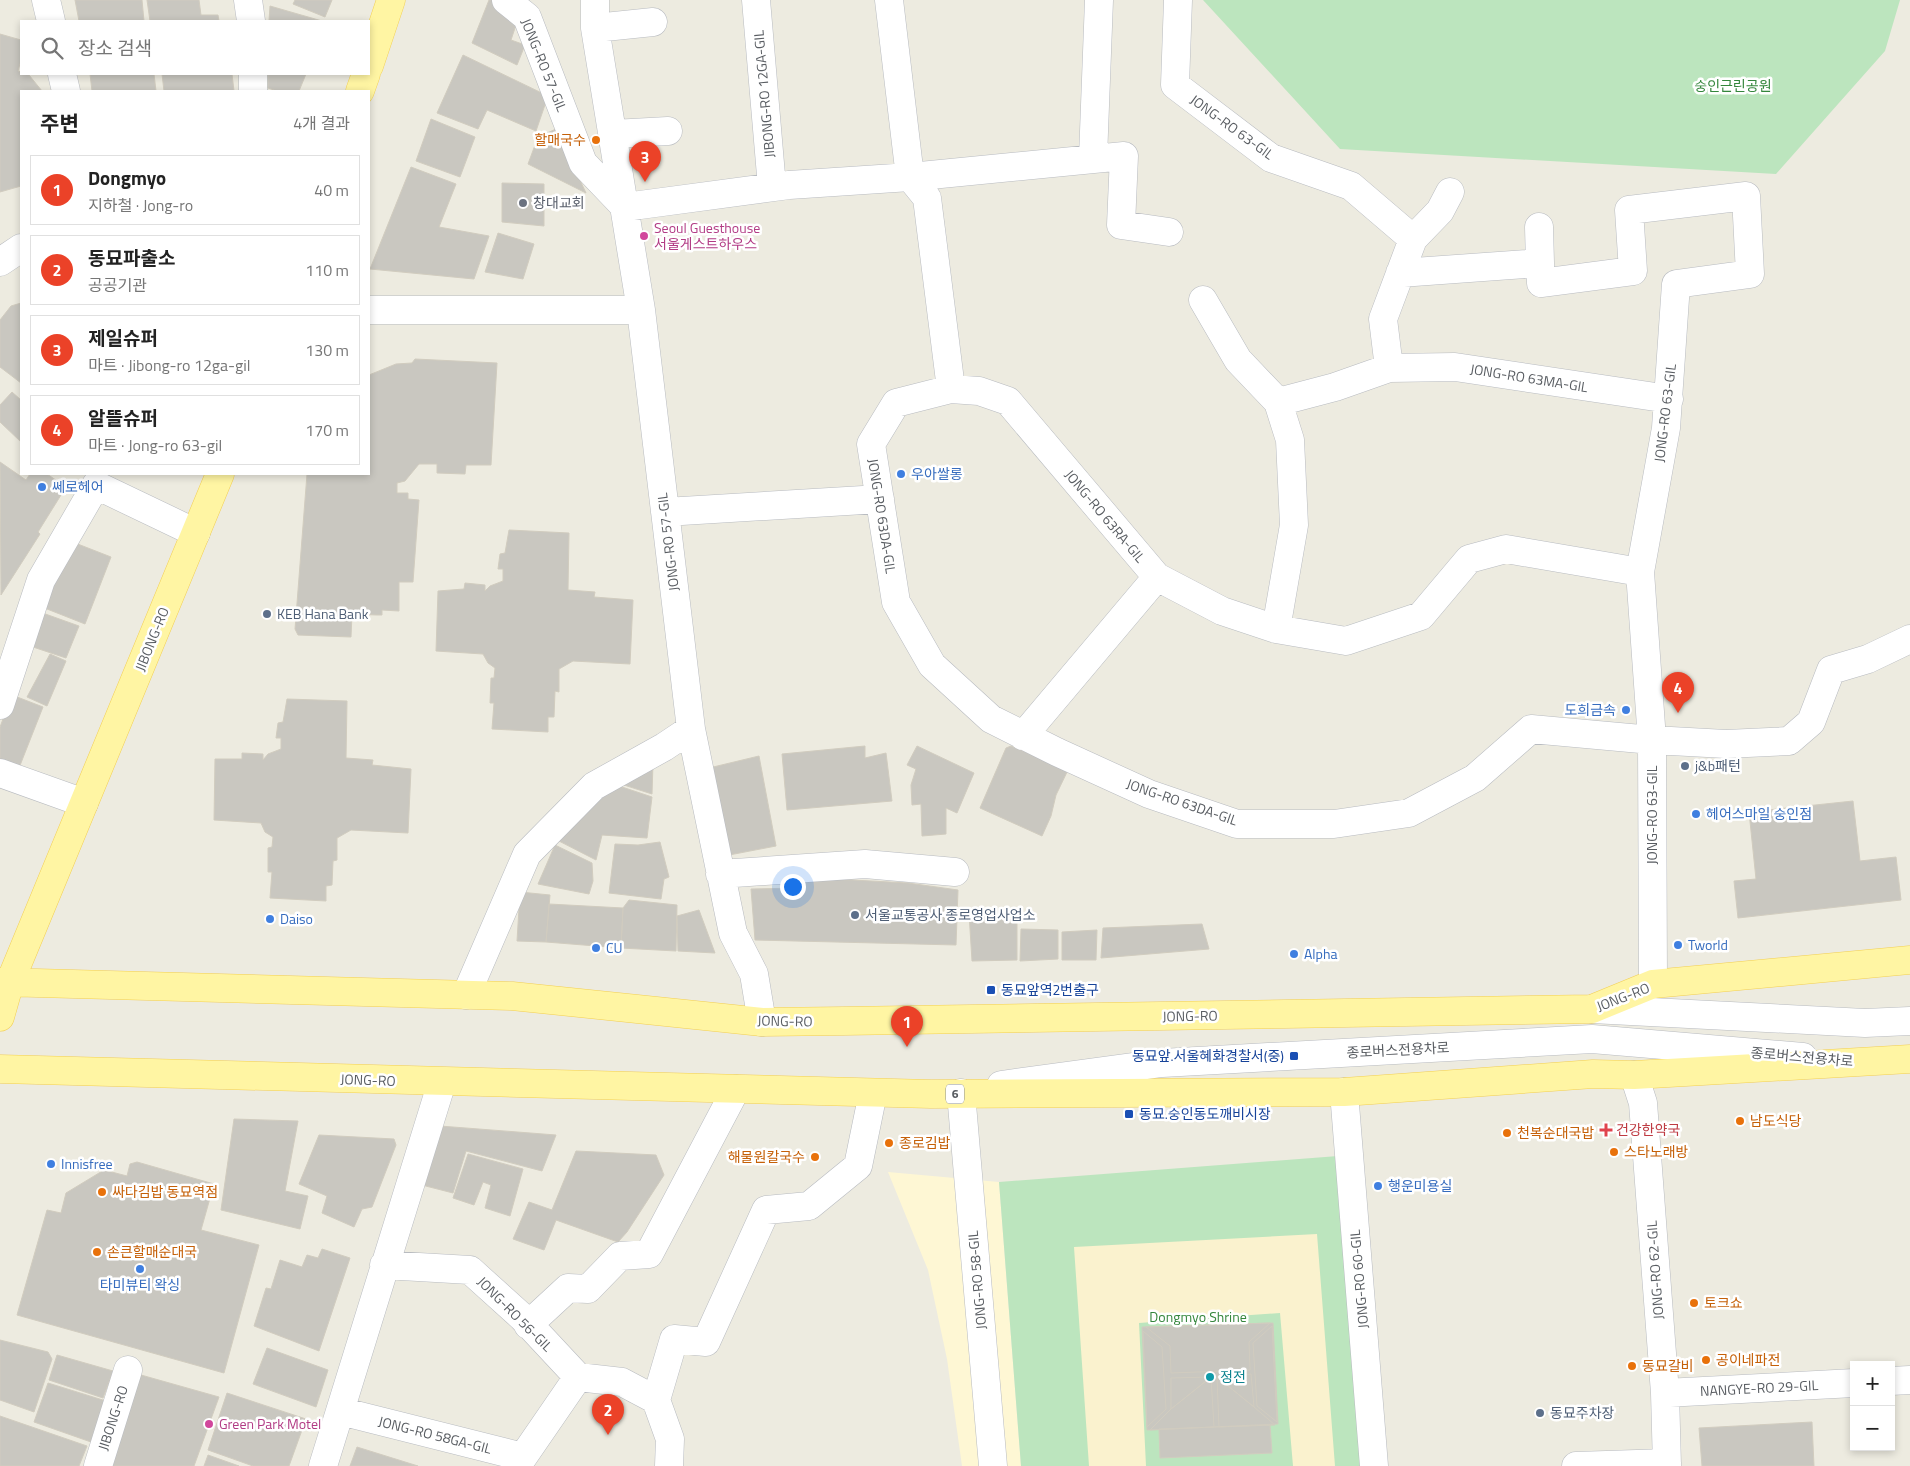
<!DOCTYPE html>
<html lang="ko">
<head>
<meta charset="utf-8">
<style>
	body { margin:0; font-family:"Titillium Web","Noto Sans KR",sans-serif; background:#f2f2f2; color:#222 }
	.controls { position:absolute; right:15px; bottom:15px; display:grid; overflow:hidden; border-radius:0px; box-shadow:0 2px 8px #0003 }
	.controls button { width:45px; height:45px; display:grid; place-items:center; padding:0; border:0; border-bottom:1px solid #e0e0e0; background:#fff; color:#222; font:25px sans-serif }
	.you { position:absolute; left:792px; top:886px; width:18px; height:18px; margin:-12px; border:4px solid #fff; border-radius:50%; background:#1a73e8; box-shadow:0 0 0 8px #1a73e833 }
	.badge { display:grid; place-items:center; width:32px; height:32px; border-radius:50%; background:#eb4228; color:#fff; font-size:16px; font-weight:700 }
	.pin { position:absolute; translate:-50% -41px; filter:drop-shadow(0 1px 2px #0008) }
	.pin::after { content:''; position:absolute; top:26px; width:18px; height:15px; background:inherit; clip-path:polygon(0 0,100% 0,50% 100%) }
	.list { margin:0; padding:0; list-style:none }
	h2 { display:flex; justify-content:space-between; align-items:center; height:65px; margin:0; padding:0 20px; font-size:21px }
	h2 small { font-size:16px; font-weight:400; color:#767676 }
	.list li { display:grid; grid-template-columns:32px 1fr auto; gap:15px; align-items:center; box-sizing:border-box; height:70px; margin:0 10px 10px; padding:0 10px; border:1px solid #e0e0e0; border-radius:0px }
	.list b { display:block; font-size:19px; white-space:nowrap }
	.list p { margin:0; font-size:16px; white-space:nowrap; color:#767676 }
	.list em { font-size:16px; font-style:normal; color:#767676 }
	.icon { flex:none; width:28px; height:28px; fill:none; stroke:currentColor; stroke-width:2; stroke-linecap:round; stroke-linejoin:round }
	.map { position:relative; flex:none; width:1910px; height:1466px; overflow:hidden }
	.search { position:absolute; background:#fff; box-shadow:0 2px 8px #0003; left:20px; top:20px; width:350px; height:55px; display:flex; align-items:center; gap:12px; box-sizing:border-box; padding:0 18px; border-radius:0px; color:#767676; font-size:19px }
	.panel { position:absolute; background:#fff; box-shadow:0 2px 8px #0003; left:20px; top:90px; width:350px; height:385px; border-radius:0px }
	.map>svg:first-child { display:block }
	.commercial { fill:#fef7d4 }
	.green { fill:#bce5be }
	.sand { fill:#faf2ce }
	.building { fill:#c9c7c0; stroke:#d1ccbf }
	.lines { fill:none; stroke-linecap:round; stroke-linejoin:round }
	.minor-casing { stroke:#b8bbc0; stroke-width:29 }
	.major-casing { stroke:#f3cf53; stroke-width:29 }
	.minor { stroke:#fff; stroke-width:28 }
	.major { stroke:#fff5a3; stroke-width:28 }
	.food-dot { fill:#e8710a; stroke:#fff; stroke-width:2 }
	.worship-dot { fill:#6b7280; stroke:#fff; stroke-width:2 }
	.hotel-dot { fill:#d1479c; stroke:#fff; stroke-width:2 }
	.shop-dot { fill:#3f7fe0; stroke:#fff; stroke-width:2 }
	.service-dot { fill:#5c6f8a; stroke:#fff; stroke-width:2 }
	.transit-dot { fill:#1a4fb4; stroke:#fff; stroke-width:2 }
	.health-dot { fill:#e0444e; stroke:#fff; stroke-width:2 }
	.culture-dot { fill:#0f9aa8; stroke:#fff; stroke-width:2 }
	.labels { text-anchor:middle; stroke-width:5; stroke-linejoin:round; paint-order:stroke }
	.shield { fill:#fff; stroke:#8b8e91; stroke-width:1 }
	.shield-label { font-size:12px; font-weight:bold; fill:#595d62 }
	.street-label { font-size:14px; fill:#595d62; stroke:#fff }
	.park-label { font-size:14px; fill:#34863c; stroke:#fff }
	.food-label { font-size:14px; fill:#c56008; stroke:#fff; text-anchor:start }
	.worship-label { font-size:14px; fill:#5b616d; stroke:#fff; text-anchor:start }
	.hotel-label { font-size:14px; fill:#b23c85; stroke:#fff; text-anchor:start }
	.shop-label { font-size:14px; fill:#366cbe; stroke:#fff; text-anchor:start }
	.service-label { font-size:14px; fill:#4e5e75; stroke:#fff; text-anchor:start }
	.transit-label { font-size:14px; fill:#164399; stroke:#fff; text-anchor:start }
	.health-label { font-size:14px; fill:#be3a42; stroke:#fff; text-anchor:start }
	.culture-label { font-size:14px; fill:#0d838f; stroke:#fff; text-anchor:start }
</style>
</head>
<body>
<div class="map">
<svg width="1910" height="1466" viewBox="0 0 1910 1466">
	<rect width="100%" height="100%" fill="#edebe0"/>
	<path class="commercial" d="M888,1172l111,10 22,284h-59l-15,-107 -19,-89z"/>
	<path class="green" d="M1203,0h697l-15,51 -109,123 -436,-25z
		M1338,1156l24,310h-341l-22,-284z"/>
	<path class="sand" d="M1317,1234l18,232h-42l-13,-153 -141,10 7,143h-57l-15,-219z"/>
	<path class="building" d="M75,0h67l2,21h-65z
		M147,0h52l2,15h17l1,6h-69z
		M295,0h37l-7,17 -32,-13z
		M489,0h4l25,19 -7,21 14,5 -8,20 -45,-22z
		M270,6l52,15h-53z
		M0,34l21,6v20l-3,11 11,4 13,16h-21v95l-21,6z
		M463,55l85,41 -12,35 -49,-21 -9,19 -41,-16z
		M90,74h64l2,17h-64z
		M162,74h70l2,17h-70z
		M268,74h38l-7,17h-22l-9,-3z
		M431,119l44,18 -15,40 -44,-16z
		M556,129l30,64 -58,-29 10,-27z
		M411,167l45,17 -17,43 50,9 -15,43 -104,-10z
		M502,183l42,1v42l-42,-4z
		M498,233l36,11 -11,35 -38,-7z
		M21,303v80l-21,-16v-47l11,-14z
		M415,359l82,4 -6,102h-25l-1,9 -28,-1v-9h-18l-14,17 -8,2v10h11v6l11,1 -6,82h-14v29l-17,-1v5h-5l-25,-1 -1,23 -53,-2 -3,-6 12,-155h62v-99l27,-11 16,-1z
		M12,392l9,8v42l-21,-20v-17z
		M0,462l26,18 4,-6h17l19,13 -28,45 2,2 -39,61z
		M509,530l60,3 -1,57 27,2 -1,5 39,3 -3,64 -57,-3 -14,8v23l-4,-1 -1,26h-6v15l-56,-3 2,-26h-4l1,-25h3l1,-10 -7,-5 -5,-9 -47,-3 2,-60 26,-2 1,-6 20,2v6l5,-5 13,-5v-12h-5l2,-15 5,-1z
		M70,541l41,16 -26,67 -43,-17z
		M37,611l42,15 -13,32 -42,-14z
		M50,654l16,7 -19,45 -20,-9z
		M12,695l31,12 -24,61 -19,-9v-32z
		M287,699l60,2 -1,57 27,2 -1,5 39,4 -3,64 -57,-3 -14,8v22l-4,1 -1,24 -6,1v15l-56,-3 2,-26h-4v-24l4,-1 1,-10 -8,-5 -4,-9 -47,-3 1,-61h27v-6l21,1v6l5,-6 13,-5v-11h-5l2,-15 5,-1z
		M865,746v12l21,-5 6,48 -105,9 -5,-56z
		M917,746l57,27 -17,40 -11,-5v26l-24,2 -1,-32 -9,1 -1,-20 5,-16 -9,-4z
		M1011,746l57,24 -12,25 -5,21 -9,20 -62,-28 26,-60z
		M759,756l17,90 -52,10 -15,-88z
		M653,763l-1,31 -28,-9z
		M619,786l33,11 -5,41 -45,-3 -6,25 -39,-20 6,-17z
		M1853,801l7,60 36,-4 5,43 -163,18 -4,-37 22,-2 -7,-67z
		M660,842l9,35 -5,2 -3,20 -52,-6 6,-49 23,1z
		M555,845l37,18 1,18 -4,13 -51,-10z
		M834,879l74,4 50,7 -2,55 -201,-5 -4,-51 48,-1 3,-7z
		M520,892l30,3 -4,47 -29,-1z
		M629,900l48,5 -1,46 -55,-3 2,-40z
		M549,904l74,4 -2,40 -75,-6z
		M699,910l16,43 -37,-2 -1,-35z
		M969,913l48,8v39l-45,1z
		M1202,924l7,25 -108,9 2,-30z
		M1021,929l37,1v29l-38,2z
		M1097,930l-1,30h-34v-28z
		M234,1119l64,2 -13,70 23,5 -8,33 -79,-19z
		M440,1126l116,9 -14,36 -76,-20 -13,42 -35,-9z
		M319,1135l75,4 2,6 -24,62 -10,2 -8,18 -32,-14 5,-17 -28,-12z
		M576,1151l80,4 8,20 -37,57 -9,10 -62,-22 -12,30 -31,-11 16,-37 23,8z
		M468,1154l55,15 -13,47 -25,-8 6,-23 -8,-3 -9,23 -21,-7z
		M137,1162l77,22 -13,46 58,15 -35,128 -207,-58 30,-105 14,3 5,-20 38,-23 23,6 3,-12z
		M322,1249l28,9 -31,93 -65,-25 12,-38 5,1 9,-29 22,7 5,-12 11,3z
		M1270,1323l-21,19 1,28 -79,3 -1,-27 -24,-19z
		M1273,1323l5,101 -131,6 -5,-103z
		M1272,1326l5,96 -20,-16 -4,-63z
		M1143,1331l19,16 4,62 -19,18z
		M0,1340l48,12 4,7 -18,53 -34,-12z
		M267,1348l61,22 -12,37 -63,-23z
		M57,1355l56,16 -10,27 -54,-18z
		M1251,1374l3,33 -37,-30z
		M141,1375l78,22 -25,69h-83z
		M1211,1377l-40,32v-31z
		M1211,1377l3,50 -64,3 21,-21z
		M1217,1377l37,30 21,18 -56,2z
		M48,1383l58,18 -15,41 -57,-20z
		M227,1393l79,26 -17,47h-36l-45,-16z
		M0,1416l87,30 -8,20h-79z
		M1812,1422l2,44h-112l-3,-38z
		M1270,1425l2,28 -112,5 -1,-29z
		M357,1447l61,19h-68z
		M208,1455l31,11h-35z"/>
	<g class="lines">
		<defs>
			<path id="minor" d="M46,0l5,21
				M248,0l3,21
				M506,0l21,17 56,146 42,44
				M595,0v28l46,282 50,419 42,204 21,41 8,48
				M756,0l16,187
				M889,0l21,177
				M1178,0l-3,85 96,73 80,28 62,53
				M595,28l58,-6
				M62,74l4,17
				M253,74v17
				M613,134l55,-3
				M1093,158l6,-158
				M910,177l17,21 24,191
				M625,207l164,-22 121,-8 214,-21 -3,69 48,7
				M1539,227l1,36
				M0,262l21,-14
				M1400,273l140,-10 1,20 92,-12 -4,-61 117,-14 4,78 -74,10 -10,144 -26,144 12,168 1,244
				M1203,300l35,60 40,42 12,38 4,85 -18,104
				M369,310h272
				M1389,368l-6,-49 30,-80 27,-28 10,-19
				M1278,402l57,-15 54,-19 66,-1 214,32
				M665,512l215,-13
				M1640,572l-134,-23 -37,10 -48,57 -75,25 -70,-12 -54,-18 -65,-34 -149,-176 -29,-10 -28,-2 -55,14 -25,41 25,158 36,63 59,54 66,33 92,42 88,30h97l75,-11 66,-35 56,-49 121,11 74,4 63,-3 22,-19 20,-52 37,-11 42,-20
				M0,705l41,-125 55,-95 100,48
				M1023,736l134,-159
				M0,773l84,30
				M720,874l145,-10 90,8
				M466,995l61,-141 67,-68 70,-39 27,-18
				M1592,1009l273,14 45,-2
				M1634,1075l9,28 22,290 2,73
				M1001,1085l161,-22 430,-24 211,18
				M1344,1092l30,374
				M961,1093l32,373
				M384,1265l86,5 52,47 56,60
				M528,1325l40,-37 20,1 32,-33 29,-2 87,-165
				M1891,1381l19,-1
				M1665,1393l189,-10
				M656,1400l18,-61 32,3 60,-132 43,-4 49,-40 15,-73
				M340,1411l183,46 55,-80 44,5 34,18 14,39 -1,27
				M98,1466l30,-96
				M323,1466l119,-384
				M1576,1466l91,-3"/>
			<path id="major" d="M369,66l22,-66
				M360,91l6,-17
				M0,982l512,14 250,26 82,-1 748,-12 61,-25 257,-24
				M0,1017l10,-35 210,-508
				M0,1069l931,25 413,-2 249,-18 41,1 276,-16"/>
		</defs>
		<use href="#minor" class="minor-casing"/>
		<use href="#major" class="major-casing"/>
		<use href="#minor" class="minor"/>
		<use href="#major" class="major"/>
	</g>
	<g class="food-dot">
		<circle cx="596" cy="140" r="5"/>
		<circle cx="1740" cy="1121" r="5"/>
		<circle cx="1507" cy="1133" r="5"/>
		<circle cx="889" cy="1143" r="5"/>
		<circle cx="1614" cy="1152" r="5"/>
		<circle cx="815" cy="1157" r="5"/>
		<circle cx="102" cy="1192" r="5"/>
		<circle cx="97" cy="1252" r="5"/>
		<circle cx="1694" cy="1303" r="5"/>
		<circle cx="1706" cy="1360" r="5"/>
		<circle cx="1632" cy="1366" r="5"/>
	</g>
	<circle class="worship-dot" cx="523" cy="203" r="5"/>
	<g class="hotel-dot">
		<circle cx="644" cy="236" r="5"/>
		<circle cx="209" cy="1424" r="5"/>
	</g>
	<g class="shop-dot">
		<circle cx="901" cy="474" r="5"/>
		<circle cx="42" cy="487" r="5"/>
		<circle cx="1626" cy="710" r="5"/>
		<circle cx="1696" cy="814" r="5"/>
		<circle cx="270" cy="919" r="5"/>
		<circle cx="1678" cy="945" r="5"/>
		<circle cx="596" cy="948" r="5"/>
		<circle cx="1294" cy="954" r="5"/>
		<circle cx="51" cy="1164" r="5"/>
		<circle cx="1378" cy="1186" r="5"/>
		<circle cx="140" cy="1269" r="5"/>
	</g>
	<g class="service-dot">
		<circle cx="267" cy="614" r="5"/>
		<circle cx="1685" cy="766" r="5"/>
		<circle cx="855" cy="915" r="5"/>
		<circle cx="1540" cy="1413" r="5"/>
	</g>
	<g class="transit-dot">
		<rect x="986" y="985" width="10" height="10" rx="2.5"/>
		<rect x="1289" y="1051" width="10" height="10" rx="2.5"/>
		<rect x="1124" y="1109" width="10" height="10" rx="2.5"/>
	</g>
	<path class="health-dot" d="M1603.5 1122.5h5v5h5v5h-5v5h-5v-5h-5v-5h5z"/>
	<circle class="culture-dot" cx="1210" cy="1377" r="5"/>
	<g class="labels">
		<rect class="shield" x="946" y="1084.5" width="18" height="19" rx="4"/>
		<g class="shield-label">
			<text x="955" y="1098">6</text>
		</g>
		<g class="street-label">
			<text transform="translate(544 65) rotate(68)" y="5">JONG-RO 57-GIL</text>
			<text transform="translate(764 94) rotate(-95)" y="5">JIBONG-RO 12GA-GIL</text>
			<text transform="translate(1232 127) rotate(36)" y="5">JONG-RO 63-GIL</text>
			<text transform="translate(1529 378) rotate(9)" y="5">JONG-RO 63MA-GIL</text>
			<text transform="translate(1665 413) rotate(-83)" y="5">JONG-RO 63-GIL</text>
			<text transform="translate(882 516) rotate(81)" y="5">JONG-RO 63DA-GIL</text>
			<text transform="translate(1105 516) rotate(50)" y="5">JONG-RO 63RA-GIL</text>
			<text transform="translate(668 542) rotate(-97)" y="5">JONG-RO 57-GIL</text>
			<text transform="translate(152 639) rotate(-68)" y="5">JIBONG-RO</text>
			<text transform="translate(1182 802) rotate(19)" y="5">JONG-RO 63DA-GIL</text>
			<text transform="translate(1652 815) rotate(-90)" y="5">JONG-RO 63-GIL</text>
			<text transform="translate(1623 997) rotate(-21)" y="5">JONG-RO</text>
			<text transform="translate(1190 1016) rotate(-1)" y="5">JONG-RO</text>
			<text transform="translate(785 1021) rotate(1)" y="5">JONG-RO</text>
			<text transform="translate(1398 1050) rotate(-3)" y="5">종로버스전용차로</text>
			<text transform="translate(1802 1057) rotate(5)" y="5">종로버스전용차로</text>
			<text transform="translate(368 1080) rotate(2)" y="5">JONG-RO</text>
			<text transform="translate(1655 1270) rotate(-94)" y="5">JONG-RO 62-GIL</text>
			<text transform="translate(1359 1279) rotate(-95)" y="5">JONG-RO 60-GIL</text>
			<text transform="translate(977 1280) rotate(-95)" y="5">JONG-RO 58-GIL</text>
			<text transform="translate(515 1314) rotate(45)" y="5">JONG-RO 56-GIL</text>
			<text transform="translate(1759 1388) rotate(-3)" y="5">NANGYE-RO 29-GIL</text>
			<text transform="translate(113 1418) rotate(-72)" y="5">JIBONG-RO</text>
			<text transform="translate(435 1435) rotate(14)" y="5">JONG-RO 58GA-GIL</text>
		</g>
		<g class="park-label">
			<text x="1733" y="91">숭인근린공원</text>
			<text x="1198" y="1322">Dongmyo Shrine</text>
		</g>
		<g class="food-label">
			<text x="586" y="145" text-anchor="end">할매국수</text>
			<text x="1750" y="1126">남도식당</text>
			<text x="1517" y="1138">천복순대국밥</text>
			<text x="899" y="1148">종로김밥</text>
			<text x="1624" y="1157">스타노래방</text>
			<text x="805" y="1162" text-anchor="end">해물원칼국수</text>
			<text x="112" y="1197">싸다김밥 동묘역점</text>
			<text x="107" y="1257">손큰할매순대국</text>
			<text x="1704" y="1308">토크쇼</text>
			<text x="1716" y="1365">공이네파전</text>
			<text x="1642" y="1371">동묘갈비</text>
		</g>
		<g class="worship-label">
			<text x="533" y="208">창대교회</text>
		</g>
		<g class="hotel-label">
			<text x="654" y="233">Seoul Guesthouse<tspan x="654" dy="16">서울게스트하우스</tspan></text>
			<text x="219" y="1429">Green Park Motel</text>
		</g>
		<g class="shop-label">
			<text x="911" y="479">우아쌀롱</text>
			<text x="52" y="492">쎄로헤어</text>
			<text x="1616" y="715" text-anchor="end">도희금속</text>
			<text x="1706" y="819">헤어스마일 숭인점</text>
			<text x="280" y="924">Daiso</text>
			<text x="1688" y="950">Tworld</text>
			<text x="606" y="953">CU</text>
			<text x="1304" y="959">Alpha</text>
			<text x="61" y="1169">Innisfree</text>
			<text x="1388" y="1191">행운미용실</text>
			<text x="140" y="1290" text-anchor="middle">타미뷰티 왁싱</text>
		</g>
		<g class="service-label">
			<text x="277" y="619">KEB Hana Bank</text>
			<text x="1695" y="771">j&amp;b패턴</text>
			<text x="865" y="920">서울교통공사 종로영업사업소</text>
			<text x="1550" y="1418">동묘주차장</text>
		</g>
		<g class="transit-label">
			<text x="1001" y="995">동묘앞역2번출구</text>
			<text x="1284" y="1061" text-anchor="end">동묘앞.서울혜화경찰서(중)</text>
			<text x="1139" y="1119">동묘.숭인동도깨비시장</text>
		</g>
		<g class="health-label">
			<text x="1616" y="1135">건강한약국</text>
		</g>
		<g class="culture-label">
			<text x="1220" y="1382">정전</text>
		</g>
	</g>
</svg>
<div class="controls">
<button>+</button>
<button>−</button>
</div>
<div class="you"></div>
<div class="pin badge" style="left:907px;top:1047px">1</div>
<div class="pin badge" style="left:608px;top:1435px">2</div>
<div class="pin badge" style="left:645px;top:182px">3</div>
<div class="pin badge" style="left:1678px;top:713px">4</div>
<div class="search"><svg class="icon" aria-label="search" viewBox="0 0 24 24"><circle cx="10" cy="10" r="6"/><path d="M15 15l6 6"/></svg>장소 검색</div>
<section class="panel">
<h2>주변<small>4개 결과</small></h2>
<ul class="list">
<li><span class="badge">1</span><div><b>Dongmyo</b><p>지하철 · Jong-ro</p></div><em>40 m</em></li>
<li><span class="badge">2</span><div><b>동묘파출소</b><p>공공기관</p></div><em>110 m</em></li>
<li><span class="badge">3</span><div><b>제일슈퍼</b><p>마트 · Jibong-ro 12ga-gil</p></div><em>130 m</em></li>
<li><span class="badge">4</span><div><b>알뜰슈퍼</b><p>마트 · Jong-ro 63-gil</p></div><em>170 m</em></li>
</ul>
</section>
</div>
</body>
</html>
